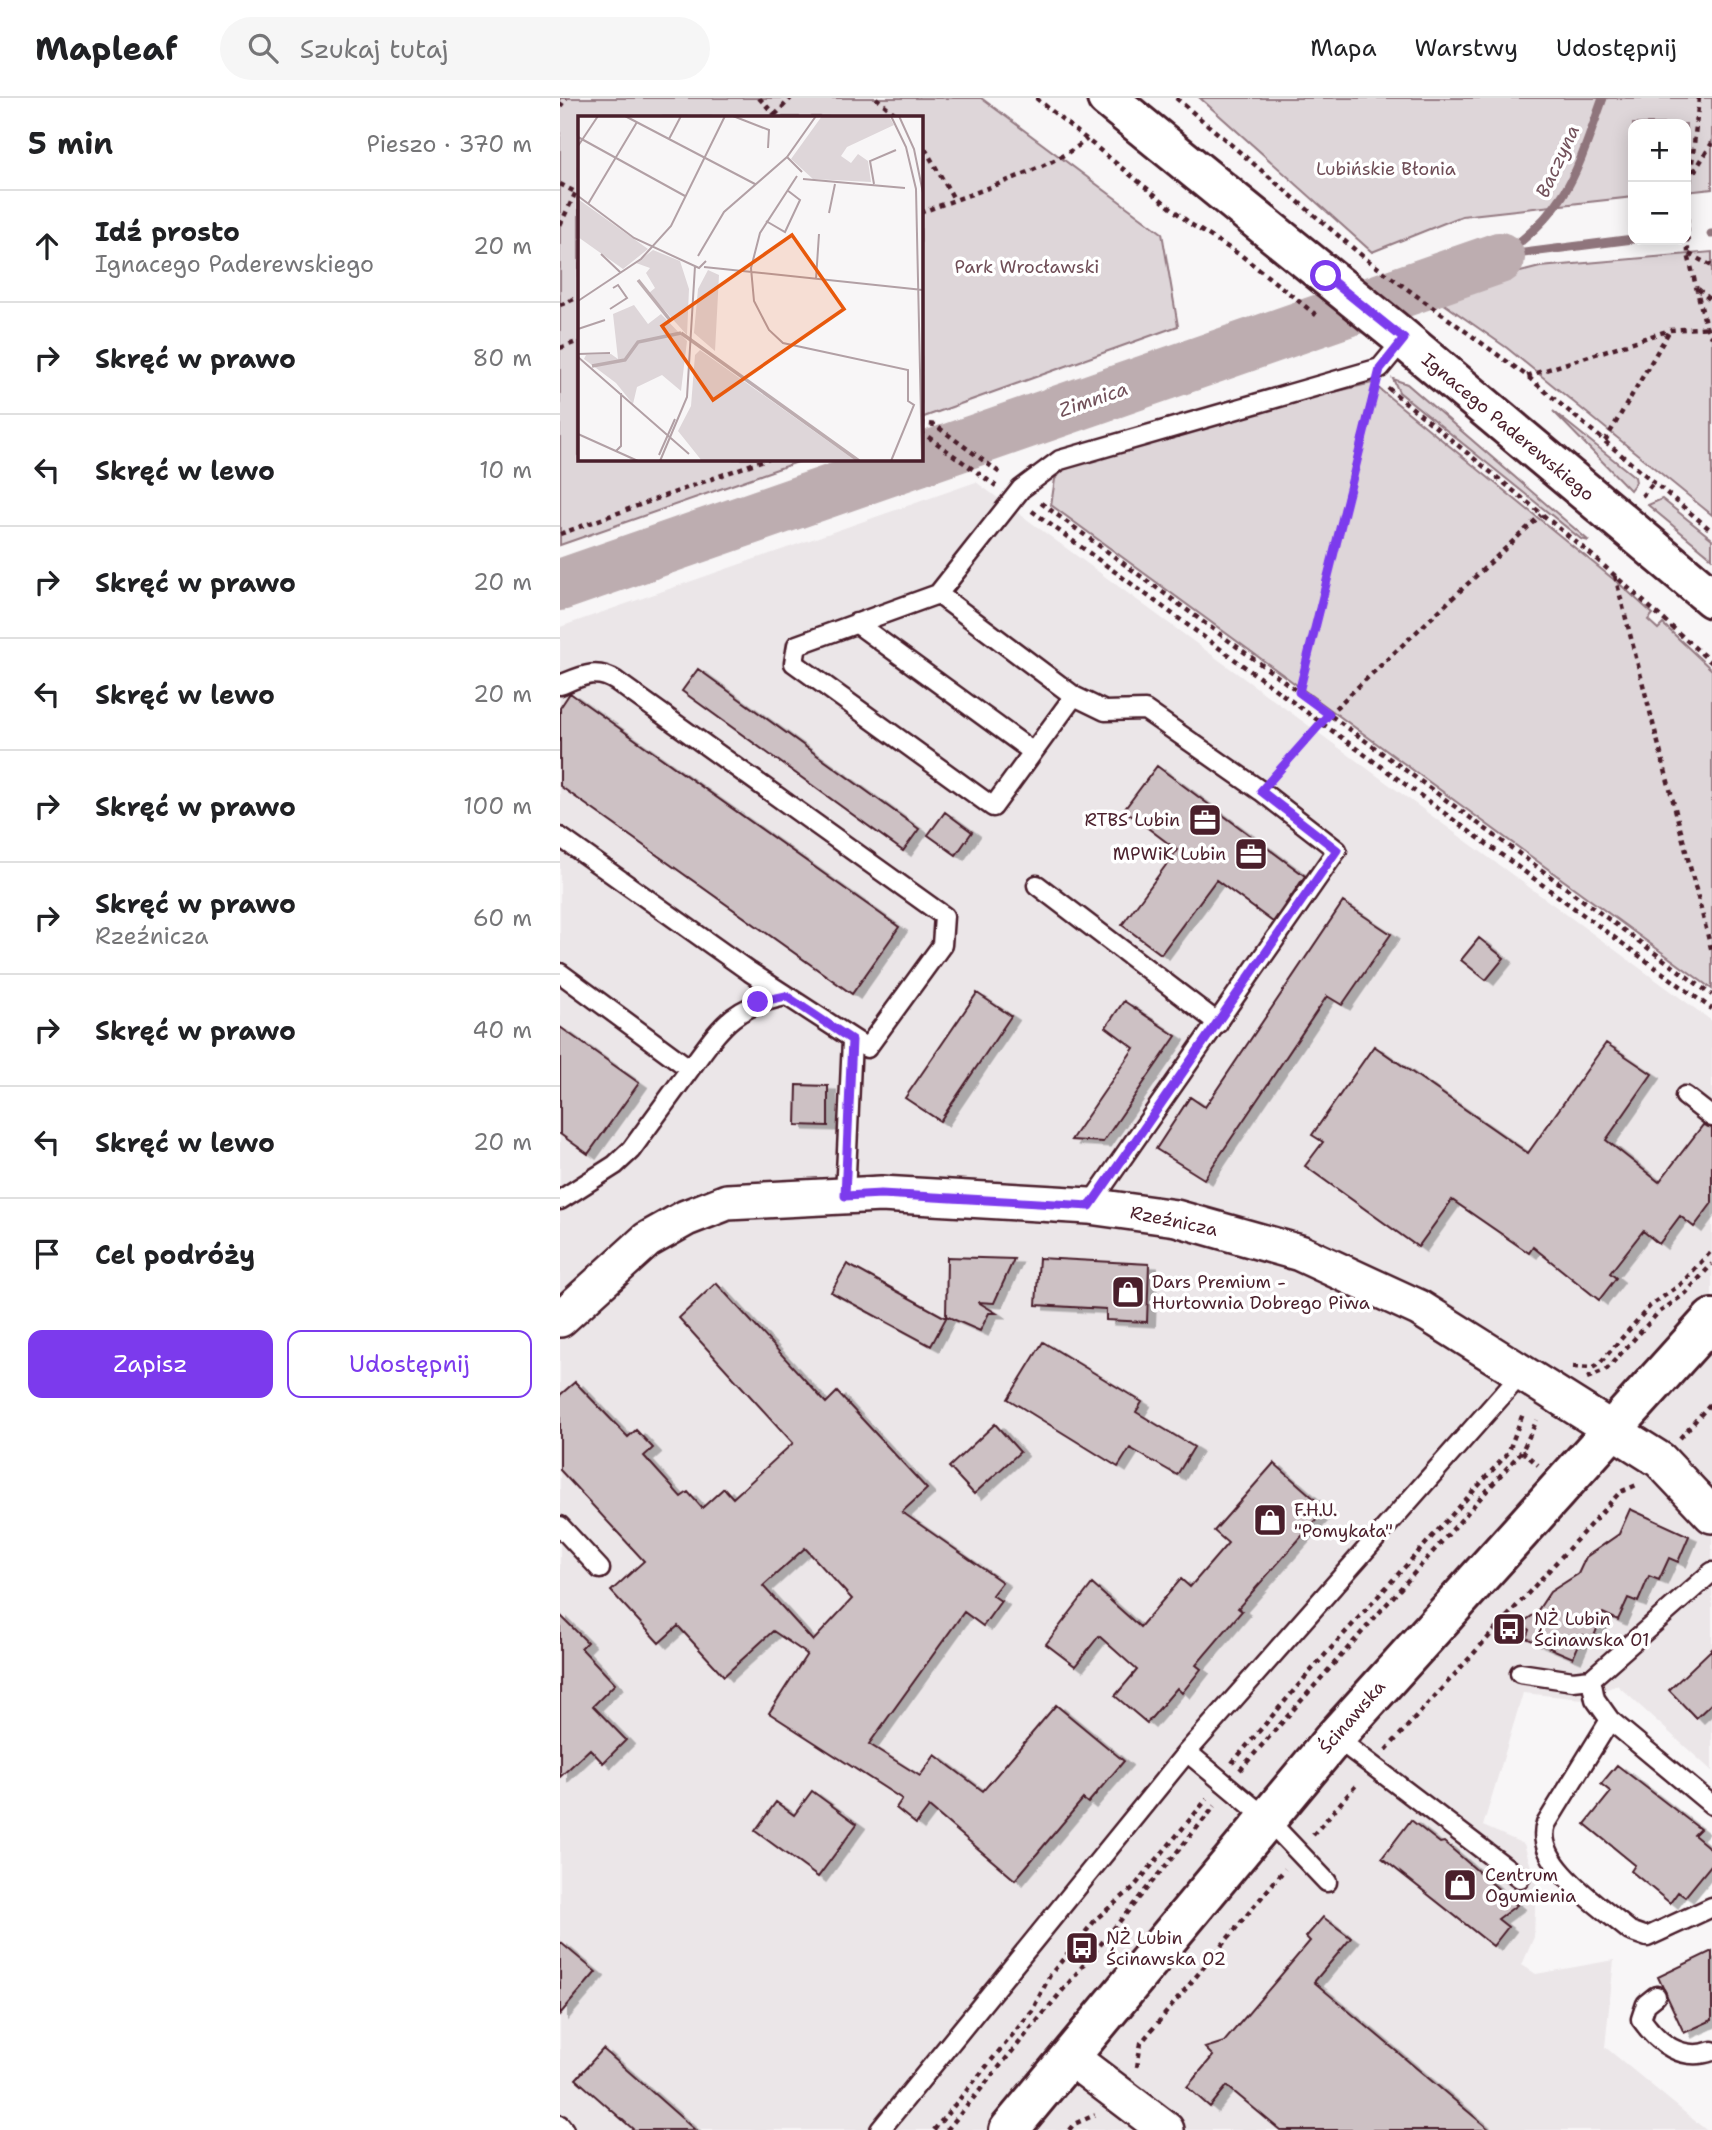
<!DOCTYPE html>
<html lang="pl">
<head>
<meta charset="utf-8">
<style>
	body { margin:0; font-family:"Shantell Sans",sans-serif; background:#f6f6f6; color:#202124 }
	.controls { position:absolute; right:21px; top:21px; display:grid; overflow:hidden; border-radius:14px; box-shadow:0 4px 18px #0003 }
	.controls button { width:63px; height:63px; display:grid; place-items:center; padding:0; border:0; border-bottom:2px solid #e0e0e0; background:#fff; color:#202124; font:35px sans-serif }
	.stop { position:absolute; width:21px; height:21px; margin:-16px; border:5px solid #7c3aed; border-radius:50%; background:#fff }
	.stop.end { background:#7c3aed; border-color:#fff; box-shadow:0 2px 7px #0008 }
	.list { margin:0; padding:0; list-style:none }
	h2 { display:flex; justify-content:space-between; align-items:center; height:91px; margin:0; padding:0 28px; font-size:30px }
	h2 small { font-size:23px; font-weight:400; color:#757577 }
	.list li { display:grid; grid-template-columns:46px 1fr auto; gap:21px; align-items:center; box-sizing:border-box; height:112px; padding:0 28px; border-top:2px solid #e0e0e0 }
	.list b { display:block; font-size:26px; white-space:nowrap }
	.list p { margin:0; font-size:23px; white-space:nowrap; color:#757577 }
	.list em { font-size:23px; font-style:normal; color:#757577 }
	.actions { display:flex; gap:14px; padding:21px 28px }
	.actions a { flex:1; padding:16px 0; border:2px solid #7c3aed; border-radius:14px; text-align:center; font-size:24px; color:#7c3aed }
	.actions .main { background:#7c3aed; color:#fff }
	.icon { flex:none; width:38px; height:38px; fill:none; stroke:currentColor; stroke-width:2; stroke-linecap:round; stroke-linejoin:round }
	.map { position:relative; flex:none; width:1152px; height:2032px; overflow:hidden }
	header { display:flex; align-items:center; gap:42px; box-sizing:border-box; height:98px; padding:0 35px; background:#fff; border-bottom:2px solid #e0e0e0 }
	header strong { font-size:33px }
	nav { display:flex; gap:38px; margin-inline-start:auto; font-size:24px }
	.search { width:490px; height:63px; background:#f6f6f6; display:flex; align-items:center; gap:18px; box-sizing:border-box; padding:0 24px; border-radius:38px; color:#757577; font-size:26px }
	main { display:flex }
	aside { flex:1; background:#fff }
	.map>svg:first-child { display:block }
	.built { fill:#ebe6e8 }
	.green { fill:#ded6d9; stroke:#947a82; stroke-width:2 }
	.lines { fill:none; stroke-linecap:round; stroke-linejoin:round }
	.stream { stroke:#8f747b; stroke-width:9 }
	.river { stroke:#bdadb0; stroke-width:52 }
	.building { fill:#cdc1c4; stroke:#4a1f2b; stroke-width:2; fill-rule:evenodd; filter:url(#shadow) }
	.service-casing { stroke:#4a1f2b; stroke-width:23 }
	.minor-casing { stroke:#4a1f2b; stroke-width:40 }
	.tertiary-casing { stroke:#4a1f2b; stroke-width:44 }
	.secondary-casing { stroke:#4a1f2b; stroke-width:44 }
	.path { stroke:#4a1f2b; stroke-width:4.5; stroke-dasharray:5 5; stroke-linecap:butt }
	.service { stroke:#fff; stroke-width:18 }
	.minor { stroke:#fff; stroke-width:35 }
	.tertiary { stroke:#fff; stroke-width:38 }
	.secondary { stroke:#fff; stroke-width:38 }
	.route { stroke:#7c3aed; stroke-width:9 }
	.labels { text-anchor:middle; stroke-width:7; stroke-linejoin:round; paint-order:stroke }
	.park-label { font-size:18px; fill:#6f4d56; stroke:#fff }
	.street-label { font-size:18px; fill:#4a1f2b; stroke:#fff }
	.poi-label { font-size:18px; fill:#4a1f2b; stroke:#fff; text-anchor:start }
	.water-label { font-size:19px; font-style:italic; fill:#72515a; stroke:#fff }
	.inset-river { fill:none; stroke:#bdadb0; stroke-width:3.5 }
	.inset-road { fill:none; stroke:#b2a0a5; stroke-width:2 }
	.view { fill:#e8590c; fill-opacity:0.15; stroke:#e8590c; stroke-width:3.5 }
	.inset-edge { fill:none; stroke:#4a1f2b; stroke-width:3.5 }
</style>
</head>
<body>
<header>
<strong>Mapleaf</strong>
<div class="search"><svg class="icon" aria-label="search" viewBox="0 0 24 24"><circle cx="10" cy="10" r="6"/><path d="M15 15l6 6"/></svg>Szukaj tutaj</div>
<nav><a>Mapa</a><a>Warstwy</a><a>Udostępnij</a></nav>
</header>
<main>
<aside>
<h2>5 min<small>Pieszo · 370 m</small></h2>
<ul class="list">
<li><svg class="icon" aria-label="ahead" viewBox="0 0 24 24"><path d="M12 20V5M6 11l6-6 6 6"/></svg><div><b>Idź prosto</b><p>Ignacego Paderewskiego</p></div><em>20 m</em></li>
<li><svg class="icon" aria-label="right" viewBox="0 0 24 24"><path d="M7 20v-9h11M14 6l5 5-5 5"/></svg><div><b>Skręć w prawo</b></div><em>80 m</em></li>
<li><svg class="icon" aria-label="left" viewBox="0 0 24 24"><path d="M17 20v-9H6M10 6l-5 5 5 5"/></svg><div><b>Skręć w lewo</b></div><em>10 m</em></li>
<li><svg class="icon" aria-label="right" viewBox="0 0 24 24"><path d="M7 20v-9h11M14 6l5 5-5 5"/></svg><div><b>Skręć w prawo</b></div><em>20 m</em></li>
<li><svg class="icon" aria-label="left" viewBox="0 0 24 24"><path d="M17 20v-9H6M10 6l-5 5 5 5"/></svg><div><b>Skręć w lewo</b></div><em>20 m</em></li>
<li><svg class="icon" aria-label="right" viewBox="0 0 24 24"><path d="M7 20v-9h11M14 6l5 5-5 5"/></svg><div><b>Skręć w prawo</b></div><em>100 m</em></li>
<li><svg class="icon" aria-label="right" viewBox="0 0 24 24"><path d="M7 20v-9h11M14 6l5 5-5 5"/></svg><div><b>Skręć w prawo</b><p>Rzeźnicza</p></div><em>60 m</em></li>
<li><svg class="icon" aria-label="right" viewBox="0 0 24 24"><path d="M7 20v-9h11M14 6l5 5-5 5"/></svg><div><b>Skręć w prawo</b></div><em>40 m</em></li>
<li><svg class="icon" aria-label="left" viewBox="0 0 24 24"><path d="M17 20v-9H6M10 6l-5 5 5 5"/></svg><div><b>Skręć w lewo</b></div><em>20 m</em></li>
<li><svg class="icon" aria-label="arrive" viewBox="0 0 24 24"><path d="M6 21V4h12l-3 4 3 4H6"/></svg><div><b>Cel podróży</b></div></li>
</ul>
<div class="actions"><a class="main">Zapisz</a><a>Udostępnij</a></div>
</aside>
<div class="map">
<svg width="1152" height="2032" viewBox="0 0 1152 2032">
	<defs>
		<filter id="shadow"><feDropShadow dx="8" dy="4.5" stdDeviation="0" flood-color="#0004"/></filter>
	</defs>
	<rect width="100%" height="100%" fill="#f8f6f7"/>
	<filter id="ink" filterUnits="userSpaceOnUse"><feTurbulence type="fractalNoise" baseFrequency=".0143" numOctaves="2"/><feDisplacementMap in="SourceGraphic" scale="14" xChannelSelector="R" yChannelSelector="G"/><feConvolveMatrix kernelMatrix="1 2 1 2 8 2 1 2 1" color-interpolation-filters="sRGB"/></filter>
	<g filter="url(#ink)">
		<path class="built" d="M416,384l736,539v750l-95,-86 -34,14 -60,-6 -40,133 41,18 12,39 -2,54 -12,28 14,9 78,-14 -9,87 101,83h-1146v-1503z"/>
		<path class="green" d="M0,0h421l181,135 16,93 -257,92 -1,-301h-341v341l227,1 -246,86z
			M640,0h512v91l-26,3v-68h-53v73l-171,19 -90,36z
			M1152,154v263l-205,-167 -70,-49 48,-18 55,-14z
			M833,281l14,5 182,157 -8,-2 -182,-147z
			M812,285l251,204 30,27 -5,6 10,9 5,-5 49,46v319l-661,-484 4,-26 11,-12 222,-64z
			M993,313l82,66 1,5 -6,8z
			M1102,401l50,40v19l-64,-53z"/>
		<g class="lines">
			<path class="stream" d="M1151,136h1
				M948,157l125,-16
				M939,160c70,-50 76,-82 104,-160"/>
			<path class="river" d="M0,487l939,-327"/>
		</g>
		<path class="building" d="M138,571l221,160 -16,22 -221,-160z
			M10,595l329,234 -47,67 -292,-208v-78z
			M597,668l148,110 -32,46 -57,-42 -55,74 -39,-29 55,-75 -53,-40z
			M385,714l27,20 -16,23 -28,-20z
			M783,804l48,32 -49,71 -15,-9 -123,183 -48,-30 34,-52 15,10z
			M919,840l25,20 -18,22 -25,-20z
			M417,895l34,23 -71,105 -35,-23z
			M564,903l52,35 -73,106 -32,-2 63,-92 -28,-21z
			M0,929l79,56 -51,71 -28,-20z
			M1046,945l46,31 -46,66 53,42 44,-57 9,3v75l-18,24 -14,-11 -21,28 -16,-13 -33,42 6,5 -17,22 -66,-53 -4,6 -77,-53 -34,47 -113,-81 18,-24 -11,-7 62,-89 154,107z
			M237,987l31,1v40l-32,-1z
			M387,1159l67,2 -20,44 -16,-1 18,11h-7l-9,18 -34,-15z
			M479,1160l110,6 -2,58 -41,-2v-11l-70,-4z
			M287,1166l99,54 -15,28 -100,-54z
			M156,1185l110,120 11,-11 90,97 -25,23 100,70 -10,13 9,6 -18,25 -19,-14 -95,132 51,32 15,-21 48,36 73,-86 68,56 -36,42 -5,-4 -68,81 -86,-73 -13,17 -20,-16 6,-9 -133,-86 38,-59 -34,-23 -49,45 -46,-50 -19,17 -48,-52 33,-30 -84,-91v-75l15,-13 53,55 8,-7 17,18 -9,8 37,41 7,-5 14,16 22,-20 9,10 60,-55 -114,-125zM245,1450l47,51 -39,42 -50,-55z
			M483,1244l99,60 -6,10 58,35 -17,28 -47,-27 -12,19 -110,-68z
			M435,1326l25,28 -46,42 -25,-27z
			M714,1365l52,46 -88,99 4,3 -46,54 5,4 -19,24 -5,-5 -30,35 -32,-27 22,-26 -38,-34 -24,30 -29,-22 46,-60 48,43 41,-48 9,8 38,-44 -14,-12z
			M1070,1411l59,27 -11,26 -9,-4 -10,22 -10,-4 -11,26 -10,-4 -10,22 -15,-7 -10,26 -10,-4 -10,23 -47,-20 3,-8 -7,-7 14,-10 14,-21 28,-18 8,-17 33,-23z
			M0,1517l27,27 -6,6 34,36 -22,22 33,34 -23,23 -13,-14 -30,28z
			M1152,1551v54l-16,15 -27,-28z
			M1057,1667l83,64 -6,6 18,15v14l-27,33 -7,-5 -8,11 -39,-32 4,-6 -50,-41 26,-32 -10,-8z
			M252,1693l45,33 -39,53 -63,-46 21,-29 18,13z
			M851,1722l29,23 4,-1 73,63 -19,14 10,8 -15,19 -111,-88z
			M763,1819l28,21 -37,44 176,148h-210l-53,-44 -17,21 -23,-20 26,-31 -8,-8 19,-6 86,-101 -4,-4z
			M0,1844l36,30 -36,42z
			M1152,1853v69l-28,13 -26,-56z
			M43,1951l49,43 43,38h-61l-58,-51z"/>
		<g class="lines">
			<defs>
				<path id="service" d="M378,496l-141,51 -3,18 199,144 81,-111
					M296,525l177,129
					M0,587c22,-9 36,-17 56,-4l328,235 -2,29 -75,103 -117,-76 -190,-135
					M477,787l181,138
					M0,875l130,96 -59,81 -16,15 -55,35
					M130,971c32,-43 41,-62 96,-73
					M1125,998l27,21
					M285,1098l7,-156
					M529,1108l248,-356 -76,-59 -116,-81 -40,1 -31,-15 -136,-102 83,-105 39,-29 320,-92 24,-29
					M0,1428l40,43
					M960,1575l53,8 18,-2 121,-107
					M1031,1581l4,20 15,21 102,85
					M1050,1622l-64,104c-14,39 57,84 84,107l17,6 65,-30
					M775,1639l185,141
					M627,1654l79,66 61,64
					M1096,1898l-10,8 -5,15c17,24 41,43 71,32
					M0,2027l4,5
					M320,2032l307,-378 334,-378"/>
				<path id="minor" d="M0,1221l87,-79 39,-22 41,-16 154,-8 208,12 87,12 124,35 119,55 241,152 52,55
					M510,1959l96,73"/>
				<path id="tertiary" d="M547,0l287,233 318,267"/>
				<path id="secondary" d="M449,2032l326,-393 377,-418"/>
			</defs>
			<use href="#service" class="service-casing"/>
			<use href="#minor" class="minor-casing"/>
			<use href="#tertiary" class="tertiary-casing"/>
			<use href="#secondary" class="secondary-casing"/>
			<path class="path" d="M199,0l18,19
				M316,0l23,19
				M476,0l156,127 50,31 78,62
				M616,0l190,161 161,117 185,155
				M1139,0l-12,111 1,45 18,73 6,10
				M0,9l6,-9
				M215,17l16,-17
				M360,42l34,59
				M1134,74l18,-29
				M0,86l19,10
				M360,115c45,-18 133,-44 167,-74
				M0,127l16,-33
				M1129,156l23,12
				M1138,191l14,12
				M0,207l19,-8
				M0,250l19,-7
				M967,278l143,-46 42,-3
				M828,290l205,168 119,107
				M360,325l15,2 68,50
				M360,333l76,55
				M1045,343l65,-111
				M1082,398l11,-13
				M481,405l671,492
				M472,413l680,498
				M0,436l209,-76
				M1055,478l97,376
				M739,594l74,-299
				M715,677l54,-61 212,-199
				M1013,1269l19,1 7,-4 51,-58 30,-21 32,-35
				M1027,1280l18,-7 52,-57 29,-21 26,-29
				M1120,1340l32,-36
				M962,1353l16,14
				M826,1652l234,-258 19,-8
				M672,1665l82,-96 194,-214 16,-42
				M680,1672l282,-319 15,-31
				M753,1737l45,-52
				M577,1969l4,-24 144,-174
				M374,2032l98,-119 18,-36 47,-57 36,-30 74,-89
				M387,2032l268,-324
				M509,2032l5,-6 21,-9"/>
			<use href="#service" class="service"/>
			<use href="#minor" class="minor"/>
			<use href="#tertiary" class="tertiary"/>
			<use href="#secondary" class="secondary"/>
		</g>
	</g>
	<g class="lines" filter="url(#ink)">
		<path class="route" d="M198,904l28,-6 66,44 -7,156 36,-2 209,12 247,-356 -76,-59 68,-77 -30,-22 81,-323 24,-30 -78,-63"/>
	</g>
	<defs>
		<symbol id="office-square" viewBox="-11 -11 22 22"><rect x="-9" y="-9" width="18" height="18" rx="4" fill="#4a1f2b" stroke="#fff"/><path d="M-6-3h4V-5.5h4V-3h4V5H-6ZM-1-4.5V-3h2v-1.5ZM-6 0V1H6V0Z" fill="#fff"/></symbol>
		<symbol id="shop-square" viewBox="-11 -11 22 22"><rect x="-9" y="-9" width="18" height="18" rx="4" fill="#4a1f2b" stroke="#fff"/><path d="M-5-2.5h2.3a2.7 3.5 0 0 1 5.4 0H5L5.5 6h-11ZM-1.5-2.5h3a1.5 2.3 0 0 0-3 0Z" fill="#fff"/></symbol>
		<symbol id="bus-square" viewBox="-11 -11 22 22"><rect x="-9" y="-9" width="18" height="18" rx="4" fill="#4a1f2b" stroke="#fff"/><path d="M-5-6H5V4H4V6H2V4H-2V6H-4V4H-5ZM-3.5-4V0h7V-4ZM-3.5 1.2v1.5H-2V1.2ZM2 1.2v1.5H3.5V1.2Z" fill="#fff"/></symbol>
	</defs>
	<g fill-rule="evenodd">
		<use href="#office-square" x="626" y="703" width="38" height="38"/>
		<use href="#office-square" x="672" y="737" width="38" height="38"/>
		<use href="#shop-square" x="549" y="1175" width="38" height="38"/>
		<use href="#shop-square" x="691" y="1403" width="38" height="38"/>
		<use href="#bus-square" x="930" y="1512" width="38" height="38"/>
		<use href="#shop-square" x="881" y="1768" width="38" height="38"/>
		<use href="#bus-square" x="503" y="1831" width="38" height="38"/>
	</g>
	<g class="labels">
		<g class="park-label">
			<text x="826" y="77">Lubińskie Błonia</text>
			<text x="467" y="175">Park Wrocławski</text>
		</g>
		<g class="street-label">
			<text transform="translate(948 329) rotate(40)" y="6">Ignacego Paderewskiego</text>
			<text transform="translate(614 1123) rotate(12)" y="6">Rzeźnicza</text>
			<text transform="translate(792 1619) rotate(-49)" y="6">Ścinawska</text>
		</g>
		<g class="poi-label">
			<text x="620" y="728" text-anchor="end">RTBS Lubin</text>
			<text x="666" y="762" text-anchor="end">MPWiK Lubin</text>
			<text x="592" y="1190">Dars Premium -<tspan x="592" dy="21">Hurtownia Dobrego Piwa</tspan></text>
			<text x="734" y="1418">F.H.U.<tspan x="734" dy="21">"Pomykała"</tspan></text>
			<text x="974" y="1527">NŻ Lubin<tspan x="974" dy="21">Ścinawska 01</tspan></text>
			<text x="925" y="1783">Centrum<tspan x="925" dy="21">Ogumienia</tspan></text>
			<text x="546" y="1846">NŻ Lubin<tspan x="546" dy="21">Ścinawska 02</tspan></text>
		</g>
		<g class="water-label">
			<text transform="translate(997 63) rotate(-65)" y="7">Baczyna</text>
			<text transform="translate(533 301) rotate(-19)" y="7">Zimnica</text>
		</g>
	</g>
	<g transform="translate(18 18)">
		<rect width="345" height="345" fill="#f8f6f7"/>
		<path d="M244,0h67l5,9 -47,22 -6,9 10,7 7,-9 10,7 3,21 -58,-3 -22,-20zM0,83l70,50 -25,20 -45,-32zM75,134l27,11 9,28 -2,46 -38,-42 6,-5 -9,-15 4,-5 -14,-5zM130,154l11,5 -4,76 -21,-18 4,-44zM56,189l14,19 13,-10 26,27 -6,50 -19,-16 -25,12 -4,17 -17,-21 -32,-24 2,-4 25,-1 7,5 -5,-45zM122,234l97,69 59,42h-154l-24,-30 13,-25 4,-51z" fill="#ded6d9"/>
		<path class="inset-river" d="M60,164l32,40M103,217l178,128M14,250l33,-6 13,-18 43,-9"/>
		<path class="inset-road" d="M47,0l130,68M155,0l36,14 -1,18M313,0l15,31 10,42 6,272M321,0l15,33 9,44M0,21l107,59M91,23l12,-23M0,30l20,-30M209,41l15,15M219,60l-37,57 -9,35 3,33 15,29 14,13 125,27v31l6,4 -23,56M225,63l102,9M296,68l-4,-23 26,-11M0,80l56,42 65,30 7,-7M10,88l49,-82M251,97l6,-29M188,105l19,11 15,-32 -13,-10M23,138l19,18M120,140l26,-44 63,-55 29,-41M126,151l219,23M238,163l3,-45M0,185l63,-42 30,-33 54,-110M32,193l17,-11 -9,-13 -5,3M0,213l27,-9M0,238l32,-1M0,241l111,97M0,318l60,27M38,335l5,-5v-53M81,339l16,-36M82,345l27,-64 8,-131"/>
		<path class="view" d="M214,119l52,74 -131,91 -51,-74z"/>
		<rect width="345" height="345" class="inset-edge"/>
	</g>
</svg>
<div class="controls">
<button>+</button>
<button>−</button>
</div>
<div class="stop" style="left:766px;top:178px"></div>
<div class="stop end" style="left:198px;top:904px"></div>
</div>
</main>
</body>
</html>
